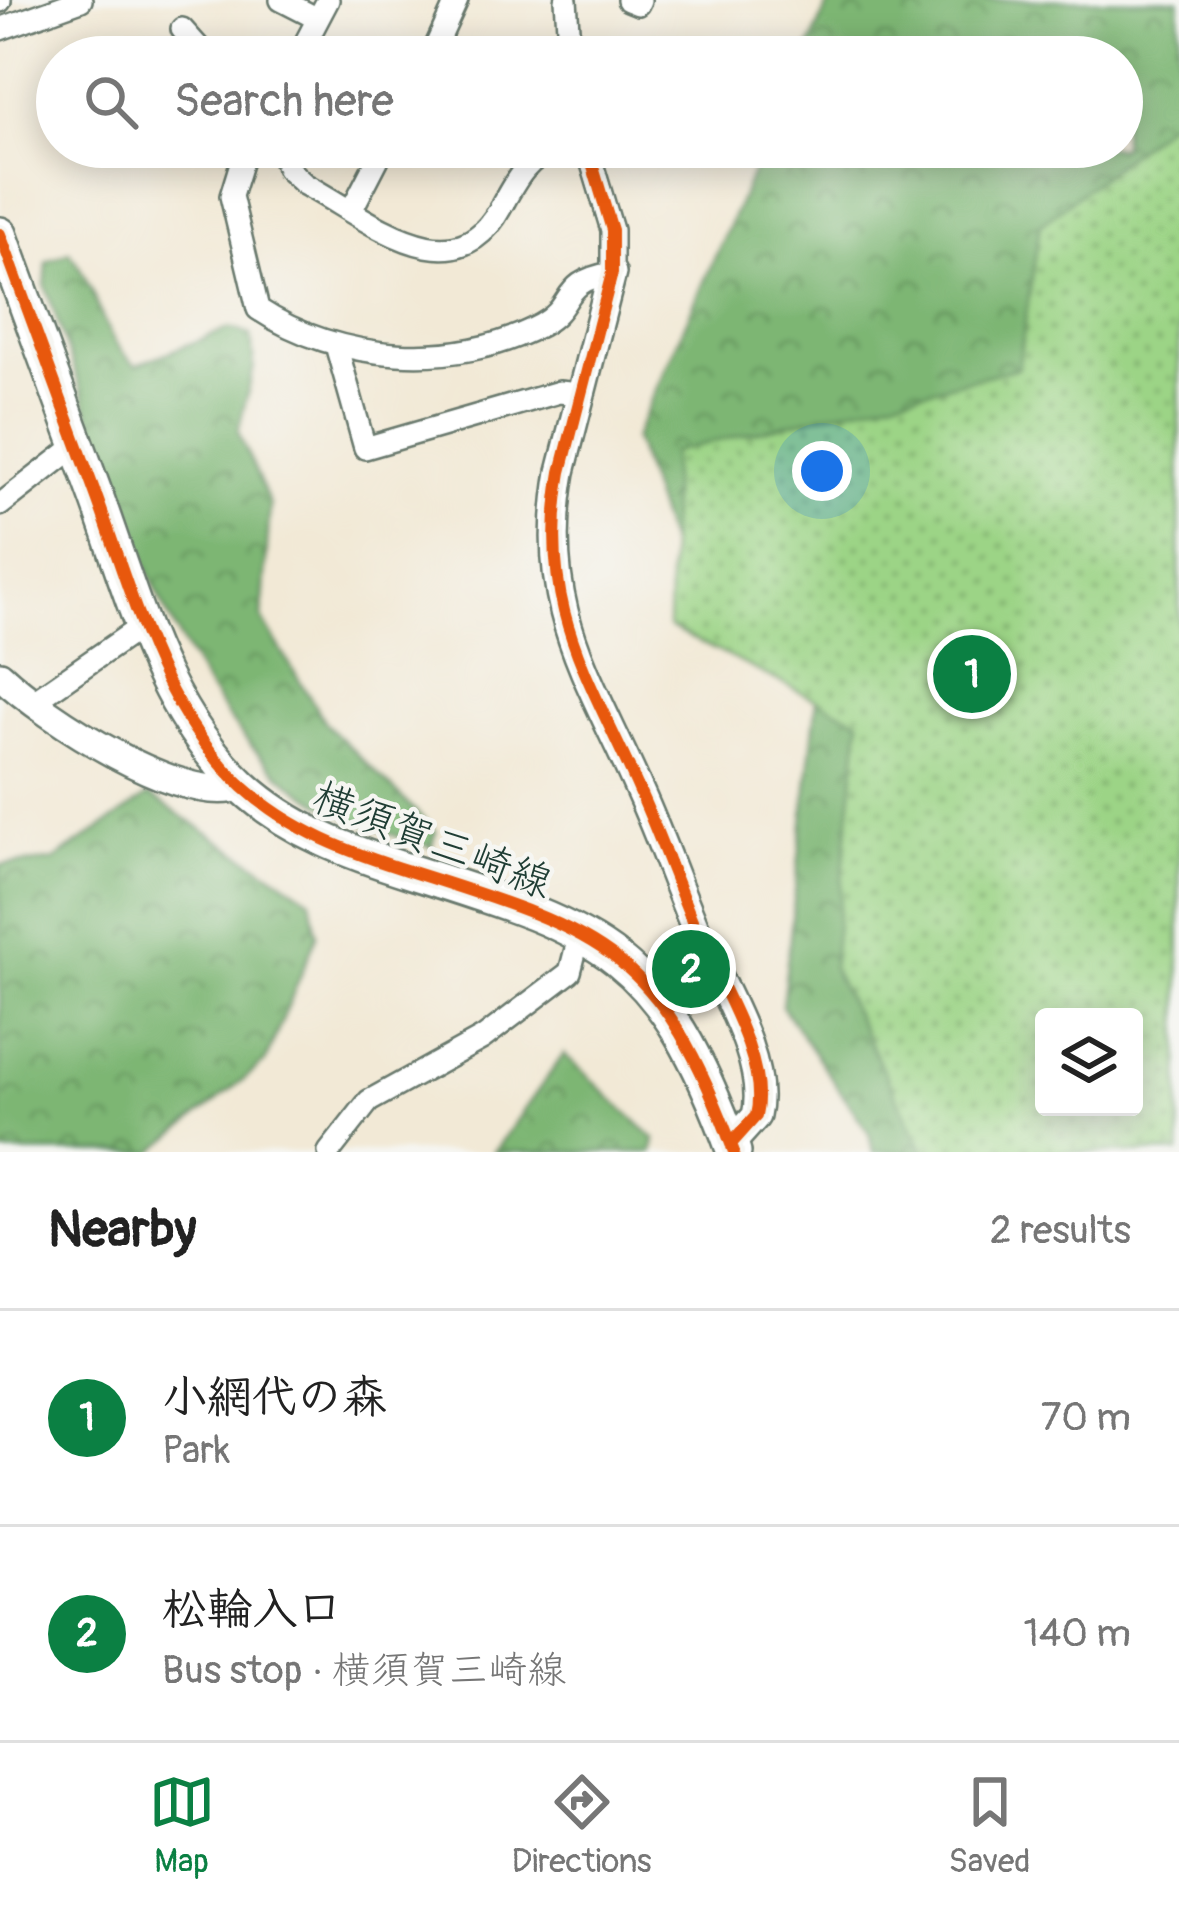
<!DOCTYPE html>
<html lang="en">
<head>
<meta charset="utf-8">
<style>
	body { margin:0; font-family:Pangolin,"Klee One",sans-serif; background:#f2f2f2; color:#222 }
	.controls { position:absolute; right:36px; bottom:36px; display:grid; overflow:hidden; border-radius:12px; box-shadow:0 6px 30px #0003 }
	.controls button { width:108px; height:108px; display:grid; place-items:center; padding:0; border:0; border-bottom:3px solid #e0e0e0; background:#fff; color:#222; font:60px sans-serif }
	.you { position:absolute; left:822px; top:471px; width:42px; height:42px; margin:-30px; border:9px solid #fff; border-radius:50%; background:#1a73e8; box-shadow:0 0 0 18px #1a73e833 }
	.badge { display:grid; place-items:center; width:78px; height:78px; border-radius:50%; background:#0b8043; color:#fff; font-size:39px; font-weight:700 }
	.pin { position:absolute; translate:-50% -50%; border:6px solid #fff; box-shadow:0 3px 12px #0006 }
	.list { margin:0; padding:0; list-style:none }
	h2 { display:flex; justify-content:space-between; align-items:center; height:156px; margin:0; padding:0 48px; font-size:51px }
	h2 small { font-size:39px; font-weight:400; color:#767676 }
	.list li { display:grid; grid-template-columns:78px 1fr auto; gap:36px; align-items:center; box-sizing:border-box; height:216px; padding:0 48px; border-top:3px solid #e0e0e0 }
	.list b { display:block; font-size:45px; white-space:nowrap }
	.list p { margin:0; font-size:39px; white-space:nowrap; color:#767676 }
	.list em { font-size:39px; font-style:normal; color:#767676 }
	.icon { flex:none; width:66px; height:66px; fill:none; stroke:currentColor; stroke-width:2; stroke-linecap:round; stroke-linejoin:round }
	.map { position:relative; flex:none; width:1179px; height:1152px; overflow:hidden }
	.search { position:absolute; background:#fff; box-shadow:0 6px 30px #0003; left:36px; right:36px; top:36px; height:132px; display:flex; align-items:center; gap:30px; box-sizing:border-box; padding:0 42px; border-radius:66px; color:#767676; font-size:45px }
	.sheet { height:588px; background:#fff }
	nav { display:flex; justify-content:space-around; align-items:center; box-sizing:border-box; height:168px; border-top:3px solid #e0e0e0; background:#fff; font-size:33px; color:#767676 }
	nav a { display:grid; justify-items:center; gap:6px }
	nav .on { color:#0b8043 }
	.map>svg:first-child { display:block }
	.forest { fill:url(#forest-crowns); stroke:#4e7a54; stroke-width:3; fill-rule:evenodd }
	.park { fill:url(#park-dots); stroke:#5e885d; stroke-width:3; fill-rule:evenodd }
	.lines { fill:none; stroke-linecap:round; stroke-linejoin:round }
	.minor-casing { stroke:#69796d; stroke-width:26 }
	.tertiary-casing { stroke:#69796d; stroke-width:32 }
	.primary-casing { stroke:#69796d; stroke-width:38 }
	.minor { stroke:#fff; stroke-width:21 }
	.tertiary { stroke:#fff; stroke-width:27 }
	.primary { stroke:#fff; stroke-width:33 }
	.cycleway-casing { stroke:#f6f6f2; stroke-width:20 }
	.cycleway { stroke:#e8590c; stroke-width:12 }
	.labels { text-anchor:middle; stroke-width:9; stroke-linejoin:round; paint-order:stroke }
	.street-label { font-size:42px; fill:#1f3d34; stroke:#f6f6f2 }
</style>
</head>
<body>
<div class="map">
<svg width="1179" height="1152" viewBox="0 0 1179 1152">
	<defs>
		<pattern id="forest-crowns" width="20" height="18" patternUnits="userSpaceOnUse" patternTransform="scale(3)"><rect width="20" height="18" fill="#7db673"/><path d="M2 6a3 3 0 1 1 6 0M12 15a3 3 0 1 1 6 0" fill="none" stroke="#66955f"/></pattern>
		<pattern id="park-dots" width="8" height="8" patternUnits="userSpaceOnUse" patternTransform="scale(3)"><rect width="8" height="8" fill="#9cd486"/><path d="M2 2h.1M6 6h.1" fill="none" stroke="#7fad6e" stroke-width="1.8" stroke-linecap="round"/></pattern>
	</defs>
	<rect width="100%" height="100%" fill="#f6f6f2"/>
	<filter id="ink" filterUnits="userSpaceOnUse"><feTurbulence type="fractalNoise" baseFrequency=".00833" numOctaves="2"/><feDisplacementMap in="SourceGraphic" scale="24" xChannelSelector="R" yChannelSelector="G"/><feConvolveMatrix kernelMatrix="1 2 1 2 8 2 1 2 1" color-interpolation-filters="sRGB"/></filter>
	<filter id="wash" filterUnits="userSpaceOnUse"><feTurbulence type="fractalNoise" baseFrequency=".004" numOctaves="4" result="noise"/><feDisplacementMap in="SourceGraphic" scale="48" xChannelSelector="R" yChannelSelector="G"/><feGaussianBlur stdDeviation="2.7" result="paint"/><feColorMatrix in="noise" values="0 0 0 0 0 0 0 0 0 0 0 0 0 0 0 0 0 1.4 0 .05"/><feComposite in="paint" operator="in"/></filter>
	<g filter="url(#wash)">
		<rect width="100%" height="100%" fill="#f2e9d6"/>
		<path class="forest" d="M830,0h349v1152h-306l-4,-19 -87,-127 35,-307 -121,-74 -62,-186 130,-292h358v-90h-317zM1044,1017h90v90h-90z
			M69,252c28,34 32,88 67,113l94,-37 21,7 3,32 -16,65 32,73 -8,114 64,105 110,107 -4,16c-48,-14 -101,-32 -142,-64 -128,-102 -189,-345 -245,-497l2,-24z
			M149,795l162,104 6,36 -52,127 -112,90h-153v-287l53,-4z
			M564,1054l91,85 -2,13h-159z"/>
		<path class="park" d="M1179,114v1038h-255l-92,-184 28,-247 -192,-94 4,-175 346,-84 22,-143zM1044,1017h90v90h-90z"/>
	</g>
	<g filter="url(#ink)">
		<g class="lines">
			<defs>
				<path id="minor" d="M281,0l37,19
					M566,0l4,57
					M628,0l10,4 2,-4
					M0,1v-1
					M0,29l81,-29
					M182,29l25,28
					M298,57l30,-57
					M431,57l26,-57
					M246,147l-15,49 27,113c80,53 197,62 283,16 36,-20 17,-43 71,-52v-43l-25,-83
					M279,147l9,22 16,15c64,34 150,111 197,23 15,-27 25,-48 55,-60
					M352,209l32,-62
					M336,345l29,103 194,-56 21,2
					M0,505l77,-60
					M31,703l111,-77
					M329,1152l40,-51 114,-63 87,-66 10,-39"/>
				<path id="tertiary" d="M612,273l-51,199c-24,137 28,203 79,320 24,53 42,108 66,161 21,44 62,113 50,163l-25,28
					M0,675c45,42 183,133 242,111"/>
				<path id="primary" d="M0,234c32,88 65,176 97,264 37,102 64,213 146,289 48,44 108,66 169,85 194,61 249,81 322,280"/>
			</defs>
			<use href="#minor" class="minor-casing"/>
			<use href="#tertiary" class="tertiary-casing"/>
			<use href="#primary" class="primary-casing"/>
			<use href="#minor" class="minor"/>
			<use href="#tertiary" class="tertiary"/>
			<use href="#primary" class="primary"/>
			<defs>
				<path id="cycleway" d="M587,147l25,83v43l-51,199c-24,137 28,203 79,320 24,53 42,108 66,161 21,44 62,113 50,163l-25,28
					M0,234c32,88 65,176 97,264 37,102 64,213 146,289 48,44 108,66 169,85 194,61 249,81 322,280"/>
			</defs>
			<use href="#cycleway" class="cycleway-casing"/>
			<use href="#cycleway" class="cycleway"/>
		</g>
	</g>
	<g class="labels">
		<g class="street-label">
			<text transform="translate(433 839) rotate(21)" y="15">横須賀三崎線</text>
		</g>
	</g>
</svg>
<div class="controls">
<button><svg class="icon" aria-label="layers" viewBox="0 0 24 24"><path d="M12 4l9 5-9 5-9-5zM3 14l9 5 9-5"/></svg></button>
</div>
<div class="you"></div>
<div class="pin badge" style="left:972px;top:674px">1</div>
<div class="pin badge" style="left:691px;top:969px">2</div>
<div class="search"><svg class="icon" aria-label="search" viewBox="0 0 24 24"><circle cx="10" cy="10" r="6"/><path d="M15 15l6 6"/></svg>Search here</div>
</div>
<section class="sheet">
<h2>Nearby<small>2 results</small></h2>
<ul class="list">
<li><span class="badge">1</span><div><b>小網代の森</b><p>Park</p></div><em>70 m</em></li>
<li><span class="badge">2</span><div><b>松輪入口</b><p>Bus stop · 横須賀三崎線</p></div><em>140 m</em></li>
</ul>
</section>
<nav>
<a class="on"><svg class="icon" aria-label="map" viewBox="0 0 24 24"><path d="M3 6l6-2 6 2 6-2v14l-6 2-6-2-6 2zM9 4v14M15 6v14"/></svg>Map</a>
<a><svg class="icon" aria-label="directions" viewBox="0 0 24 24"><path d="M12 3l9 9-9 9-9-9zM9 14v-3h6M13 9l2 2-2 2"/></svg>Directions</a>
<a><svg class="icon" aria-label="saved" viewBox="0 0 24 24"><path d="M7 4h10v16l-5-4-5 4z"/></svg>Saved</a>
</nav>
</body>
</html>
